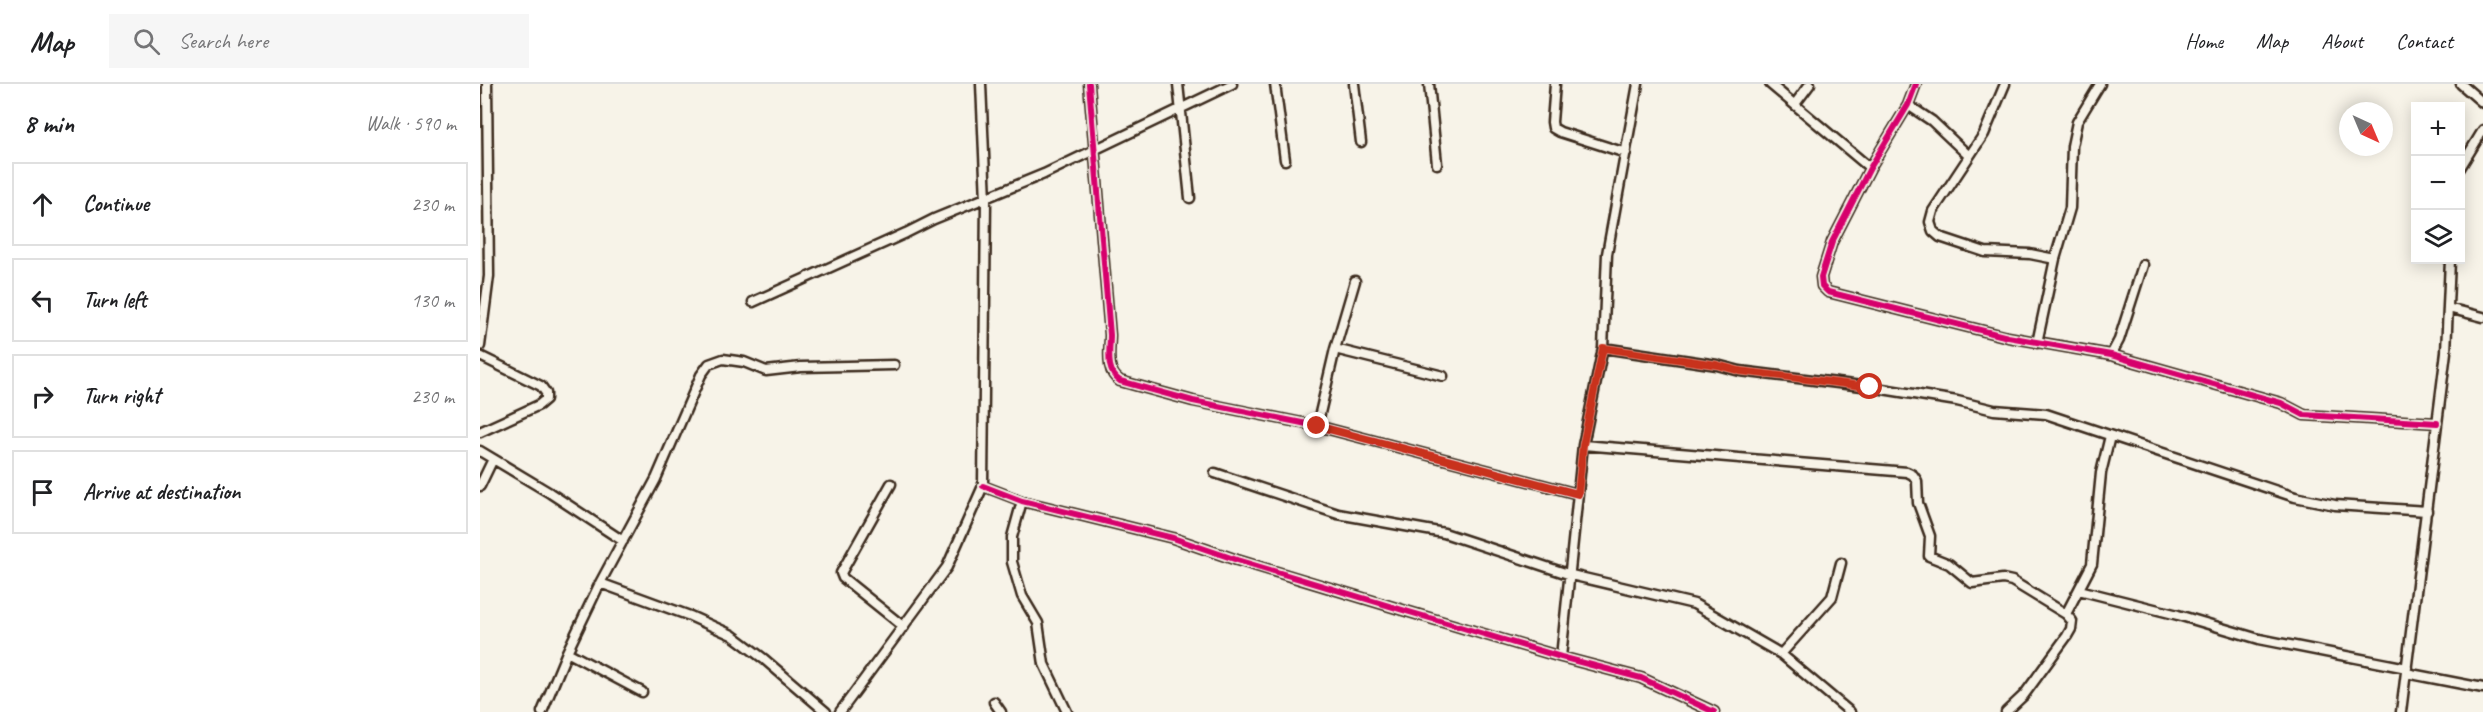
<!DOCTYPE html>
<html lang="en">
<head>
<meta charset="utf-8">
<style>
	body { margin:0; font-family:Caveat,sans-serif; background:#f6f6f6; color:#202124 }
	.controls { position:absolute; right:18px; top:18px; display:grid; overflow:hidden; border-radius:0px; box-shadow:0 3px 15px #0003 }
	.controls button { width:54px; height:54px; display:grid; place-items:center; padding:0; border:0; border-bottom:2px solid #e0e0e0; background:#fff; color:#202124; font:30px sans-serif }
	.compass { position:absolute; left:1859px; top:18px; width:54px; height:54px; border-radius:50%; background:#fff; box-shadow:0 3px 15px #0003; rotate:136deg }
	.stop { position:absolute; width:18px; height:18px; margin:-14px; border:4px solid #c8321e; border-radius:50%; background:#fff }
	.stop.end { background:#c8321e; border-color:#fff; box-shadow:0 2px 6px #0008 }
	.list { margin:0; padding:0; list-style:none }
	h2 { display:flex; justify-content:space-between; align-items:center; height:78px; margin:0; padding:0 24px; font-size:26px }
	h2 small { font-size:20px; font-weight:400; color:#757577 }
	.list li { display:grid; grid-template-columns:39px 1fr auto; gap:18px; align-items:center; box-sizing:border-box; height:84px; margin:0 12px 12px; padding:0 12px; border:2px solid #e0e0e0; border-radius:0px }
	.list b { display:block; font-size:22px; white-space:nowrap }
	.list em { font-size:20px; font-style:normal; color:#757577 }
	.icon { flex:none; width:33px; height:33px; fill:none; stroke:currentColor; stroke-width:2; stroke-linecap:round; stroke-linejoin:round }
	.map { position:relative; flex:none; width:2003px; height:628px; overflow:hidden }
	header { display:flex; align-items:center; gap:36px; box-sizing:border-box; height:84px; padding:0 30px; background:#fff; border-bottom:2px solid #e0e0e0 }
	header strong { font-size:28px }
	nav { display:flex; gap:33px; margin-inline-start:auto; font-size:21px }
	.search { width:420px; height:54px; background:#f6f6f6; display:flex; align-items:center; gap:15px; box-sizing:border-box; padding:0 21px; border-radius:0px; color:#757577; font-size:22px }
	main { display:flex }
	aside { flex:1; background:#fff }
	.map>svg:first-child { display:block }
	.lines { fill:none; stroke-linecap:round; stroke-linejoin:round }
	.street-casing { stroke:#3b2a1e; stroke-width:13 }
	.street { stroke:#f7f3e8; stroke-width:8 }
	.cycleway-casing { stroke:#f7f3e8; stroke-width:10 }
	.cycleway { stroke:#d6006c; stroke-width:6 }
	.route { stroke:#c8321e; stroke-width:8 }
</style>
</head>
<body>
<header>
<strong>Map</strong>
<div class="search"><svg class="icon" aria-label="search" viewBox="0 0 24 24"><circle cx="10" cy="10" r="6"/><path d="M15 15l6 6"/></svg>Search here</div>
<nav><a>Home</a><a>Map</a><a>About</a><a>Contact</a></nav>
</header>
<main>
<aside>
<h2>8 min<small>Walk · 590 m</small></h2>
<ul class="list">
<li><svg class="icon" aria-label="ahead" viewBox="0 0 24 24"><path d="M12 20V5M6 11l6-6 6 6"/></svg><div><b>Continue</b></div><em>230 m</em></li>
<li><svg class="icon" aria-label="left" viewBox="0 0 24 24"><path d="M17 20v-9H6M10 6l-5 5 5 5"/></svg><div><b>Turn left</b></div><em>130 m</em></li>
<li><svg class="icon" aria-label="right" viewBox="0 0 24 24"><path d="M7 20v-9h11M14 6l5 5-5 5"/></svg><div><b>Turn right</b></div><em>230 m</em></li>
<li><svg class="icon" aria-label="arrive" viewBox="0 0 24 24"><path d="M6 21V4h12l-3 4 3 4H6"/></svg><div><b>Arrive at destination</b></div></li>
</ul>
</aside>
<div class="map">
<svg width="2003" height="628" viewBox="0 0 2003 628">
	<rect width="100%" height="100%" fill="#f7f3e8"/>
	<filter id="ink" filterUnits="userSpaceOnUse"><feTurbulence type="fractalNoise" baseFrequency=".0167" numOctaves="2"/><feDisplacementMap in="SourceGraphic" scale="12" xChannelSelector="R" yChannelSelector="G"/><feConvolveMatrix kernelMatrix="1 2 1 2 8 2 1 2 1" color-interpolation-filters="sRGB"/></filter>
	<g filter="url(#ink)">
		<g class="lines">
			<defs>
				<path id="street" d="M609,0l21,251c0,16 -5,36 10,46l73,20 124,25 261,68
					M698,0l12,114
					M795,0l10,76
					M874,0l7,58
					M949,0l8,80
					M1075,0l-3,38 1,6 7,4 66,21
					M1290,0l100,84
					M1436,0l-8,21 -38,63 -38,74 -11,35 1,9 6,6 180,45 103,18 170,48 23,12 133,8
					M1525,0l-21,50 -51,77 -3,11 3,9 7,6 45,15 45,2 25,5
					M1981,0l22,19
					M1315,20l15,-20
					M1428,21l24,16 37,35
					M1980,84l23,-38
					M273,218l153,-69 28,-14 110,-45 188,-90
					M1968,224l35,9
					M1557,259l18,-84 15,-51 2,-62 5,-24 23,-38
					M0,262l9,-70 -2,-192
					M1123,264l114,17 23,6 130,16 87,14 37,9 52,4 249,83 40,8 92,6
					M855,265l108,27
					M1631,271l8,-15 24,-75
					M0,272l61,30 5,7v6l-7,6 -59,27
					M837,342l18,-77 20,-68
					M1103,361l324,27 6,3 4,6 1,22 12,33 -1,20 20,8 23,19 31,-4 9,2 54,33 6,7 -1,8 -4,7 -43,59 -18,17
					M0,367l70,42 73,48
					M735,389l123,41 106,19 127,42 123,29 87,50 69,58
					M411,400l-50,89 2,5 61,49
					M0,402l13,-27
					M503,402l39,15 151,37 64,22 169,51 155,46 80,21 73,34
					M542,417l-10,36v25l10,34 16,27 6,41 23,48
					M120,499l90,33 42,19 32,24 62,53
					M1599,506l99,25 81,24 148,29
					M1586,530l26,-50 9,-91 9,-37
					M87,568l75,40
					M1301,570l51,-57 9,-34
					M1081,573l22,-212 20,-97 4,-94 31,-170
					M1926,589l77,15
					M514,618l7,10
					M62,628l25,-60 33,-69 56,-104 45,-104 8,-11 14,-5 21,3 22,9 35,-4 93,-2
					M360,628l107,-145 36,-81 3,-286 -5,-116
					M1921,628l45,-360 4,-92"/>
			</defs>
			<use href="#street" class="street-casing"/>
			<use href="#street" class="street"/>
			<defs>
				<path id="cycleway" d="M609,0l21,251c0,16 -5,36 10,46l73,20 124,25 261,68
					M1436,0l-8,21 -38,63 -38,74 -11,35 1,9 6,6 180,45 103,18 170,48 23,12 133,8
					M503,402l39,15 151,37 64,22 169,51 155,46 80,21 73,34"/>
			</defs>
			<use href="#cycleway" class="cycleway-casing"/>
			<use href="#cycleway" class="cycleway"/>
		</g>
	</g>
	<g class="lines" filter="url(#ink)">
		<path class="route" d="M837,342l261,68 5,-49 20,-97 114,17 23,6 130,16"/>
	</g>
</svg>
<div class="controls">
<button>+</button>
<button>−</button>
<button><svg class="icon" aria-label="layers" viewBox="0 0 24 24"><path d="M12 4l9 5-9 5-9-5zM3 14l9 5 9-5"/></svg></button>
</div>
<svg class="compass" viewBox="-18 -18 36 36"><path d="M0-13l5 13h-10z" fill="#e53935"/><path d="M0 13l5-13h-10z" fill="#757577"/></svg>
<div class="stop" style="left:1390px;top:303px"></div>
<div class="stop end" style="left:837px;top:342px"></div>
</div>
</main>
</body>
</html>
